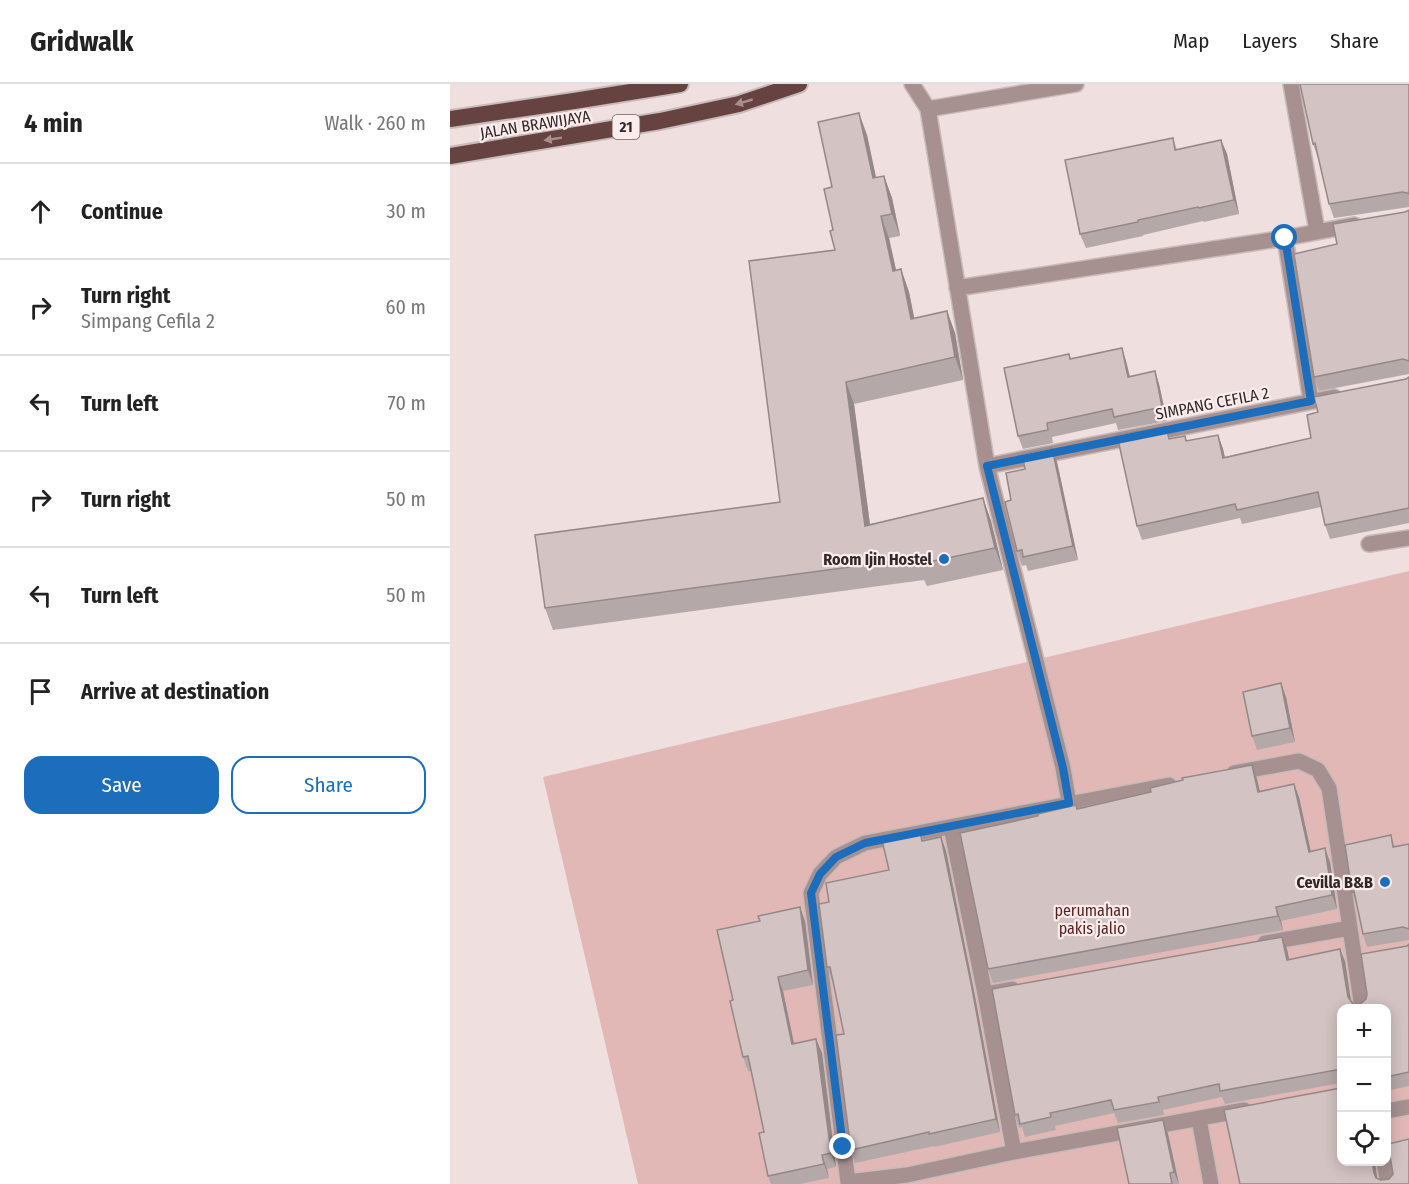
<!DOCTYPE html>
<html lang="en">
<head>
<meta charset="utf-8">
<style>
	body { margin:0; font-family:"Fira Sans Condensed",sans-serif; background:#f6f6f6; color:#222 }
	.controls { position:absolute; right:18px; bottom:18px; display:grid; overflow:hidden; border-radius:12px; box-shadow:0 3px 15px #0003 }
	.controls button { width:54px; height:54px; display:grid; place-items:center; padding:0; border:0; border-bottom:2px solid #e0e0e0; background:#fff; color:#222; font:30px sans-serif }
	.stop { position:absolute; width:18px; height:18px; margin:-14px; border:4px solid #1c6dbc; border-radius:50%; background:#fff }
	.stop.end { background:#1c6dbc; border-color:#fff; box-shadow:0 2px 6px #0008 }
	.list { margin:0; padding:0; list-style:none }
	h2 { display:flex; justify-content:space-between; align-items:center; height:78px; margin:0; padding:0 24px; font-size:26px }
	h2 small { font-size:20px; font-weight:400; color:#767676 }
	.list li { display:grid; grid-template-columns:39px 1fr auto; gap:18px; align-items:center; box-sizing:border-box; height:96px; padding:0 24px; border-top:2px solid #e0e0e0 }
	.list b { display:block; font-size:22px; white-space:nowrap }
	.list p { margin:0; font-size:20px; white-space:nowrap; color:#767676 }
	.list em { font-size:20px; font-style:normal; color:#767676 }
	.actions { display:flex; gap:12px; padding:18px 24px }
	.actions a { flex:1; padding:14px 0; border:2px solid #1c6dbc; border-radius:18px; text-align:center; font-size:21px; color:#1c6dbc }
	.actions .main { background:#1c6dbc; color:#fff }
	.icon { flex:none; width:33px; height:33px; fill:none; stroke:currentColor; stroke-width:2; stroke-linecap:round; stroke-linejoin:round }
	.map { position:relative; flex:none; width:959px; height:1100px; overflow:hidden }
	header { display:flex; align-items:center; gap:36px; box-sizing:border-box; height:84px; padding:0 30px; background:#fff; border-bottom:2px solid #e0e0e0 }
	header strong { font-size:28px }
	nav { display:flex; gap:33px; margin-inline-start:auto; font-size:21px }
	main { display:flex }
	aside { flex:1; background:#fff }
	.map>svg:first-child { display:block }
	.green { fill:#e2b8b6; fill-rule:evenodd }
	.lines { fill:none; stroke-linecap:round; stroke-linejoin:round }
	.minor-casing { stroke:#c9bbba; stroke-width:18 }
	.trunk-casing { stroke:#c9bbba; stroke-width:20 }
	.minor { stroke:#a69190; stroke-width:15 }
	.trunk { stroke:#664240; stroke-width:16 }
	.wall { fill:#b5a8a8 }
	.shaded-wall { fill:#948888 }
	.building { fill:#d3c3c3; stroke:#948888; stroke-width:1.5 }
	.oneway { fill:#aa8e8d }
	.route { stroke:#1c6dbc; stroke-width:8 }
	.poi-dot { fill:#1c6dbc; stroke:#fceceb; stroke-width:2 }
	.labels { text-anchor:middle; stroke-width:4.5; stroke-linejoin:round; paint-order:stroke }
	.shield { fill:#fceceb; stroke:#6c6462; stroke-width:1.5 }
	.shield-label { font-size:15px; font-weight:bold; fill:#2f2928 }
	.street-label { font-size:16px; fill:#2f2928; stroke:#fceceb }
	.poi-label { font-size:16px; font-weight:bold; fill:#2f2928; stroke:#fceceb; text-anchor:end }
	.park-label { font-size:16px; fill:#581f21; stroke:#fceceb }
</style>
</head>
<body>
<header>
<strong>Gridwalk</strong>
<nav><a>Map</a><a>Layers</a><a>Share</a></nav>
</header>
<main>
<aside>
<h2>4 min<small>Walk · 260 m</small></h2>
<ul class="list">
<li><svg class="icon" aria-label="ahead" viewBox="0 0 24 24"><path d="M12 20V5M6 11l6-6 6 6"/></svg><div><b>Continue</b></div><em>30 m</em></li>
<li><svg class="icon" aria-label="right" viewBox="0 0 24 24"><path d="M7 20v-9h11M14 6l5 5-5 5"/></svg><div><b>Turn right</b><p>Simpang Cefila 2</p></div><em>60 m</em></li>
<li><svg class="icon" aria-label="left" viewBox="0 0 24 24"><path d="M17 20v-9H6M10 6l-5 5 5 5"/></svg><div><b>Turn left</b></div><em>70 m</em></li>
<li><svg class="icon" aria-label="right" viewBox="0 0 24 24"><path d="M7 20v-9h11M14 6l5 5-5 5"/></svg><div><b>Turn right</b></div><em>50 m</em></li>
<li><svg class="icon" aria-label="left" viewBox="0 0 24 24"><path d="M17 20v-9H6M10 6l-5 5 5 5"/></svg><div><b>Turn left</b></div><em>50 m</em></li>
<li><svg class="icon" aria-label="arrive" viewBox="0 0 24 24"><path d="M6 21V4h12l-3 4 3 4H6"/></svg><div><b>Arrive at destination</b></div></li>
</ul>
<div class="actions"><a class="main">Save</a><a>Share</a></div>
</aside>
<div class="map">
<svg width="959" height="1100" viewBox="0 0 959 1100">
	<rect width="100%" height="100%" fill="#efdfde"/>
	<path class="green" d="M959,487v613h-771l-95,-407zM892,924h44v154h-44z"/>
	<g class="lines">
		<defs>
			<path id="minor" d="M462,0l16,25 59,357 76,302 6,35
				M841,0l26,147
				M478,25l148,-25
				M835,154l26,163
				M507,204l328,-50 69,-13
				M537,382l347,-69
				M919,460l40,-6
				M784,689l65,-12 19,9 11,18 33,220
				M719,701l-304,58 -29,14 -16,17 -9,19 37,289 59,-7 107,-23 230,-42
				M501,743l34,167 29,158
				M815,859l85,-15
				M535,910l27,-5
				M936,1027l23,-4
				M749,1035l12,65
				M934,1078l4,22"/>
			<path id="trunk" d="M0,35l124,-18 106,-17
				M0,72l210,-35 79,-17 60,-20"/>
		</defs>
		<use href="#minor" class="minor-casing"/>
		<use href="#trunk" class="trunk-casing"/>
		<use href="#minor" class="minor"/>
		<use href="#trunk" class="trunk"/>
	</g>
	<path class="wall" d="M959,0v123l-75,11 -5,-14 -11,-46 -5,-14z
		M417,51l9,43 8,-2 8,22 8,38 -11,2 7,32 5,-1 8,23 5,27 33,-8 8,22 8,47 -109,24 16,120 113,-26 8,23 12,49 -76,16 -3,-6 -371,50 -8,-22 235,-106 55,-252 -3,-63z
		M723,54l4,12 44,-10 6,14 12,60 -35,8 -1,-1 -60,14v1l-57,12 -6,-14z
		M959,126v164l-90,17 -5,-14 23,-133z
		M621,275l55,2 4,16 25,-6 4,13 8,37 -49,9 -2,-7 -64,14 1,6 -30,6 -5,-13z
		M959,293v146l-79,16 -5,-14 -4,-18 -79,17 -2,-6 -98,22 -5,-14 34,-87 14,-3 2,5 31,-6 5,14 2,8 86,-19 7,-26z
		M602,364l5,14 21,98 -50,11 -2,-6 -4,1 -5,-15 -6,-51 14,-31z
		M836,613l9,45 -38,8 -5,-14z
		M802,681l5,14 3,12 34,-7 5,13 12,55 19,10 7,47 -56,12 2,9 -290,53 -5,-14 50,-153 113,-24z
		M941,751l4,12 14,-3v96l-42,7 -4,-13 -7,-30 -4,-12z
		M491,753l5,14 29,145 25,136 -66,15v-1l-79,17 -4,-13 -7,-116 -11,-54h-1l-5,-13 2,-65 60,-32 35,-29z
		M310,837h45l8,64 -30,6 11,52 22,-4 6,14 14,114 -9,2 2,9 -29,6h-29l-3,-8 -4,-44 -13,-61h-3l-5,-14 -10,-57z
		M959,860v142l-23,5v-83h-45v75l-116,21 -3,-7 -59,13 1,5 -46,8 -4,-10 -59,13 1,4 -31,7 -3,-10 -3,1 -4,-13 272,-166 2,11 56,1 6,40 2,3 6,1 7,-6z
		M713,1036l5,14 11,50h-50z"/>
	<path class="shaded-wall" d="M409,29l8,22 14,66 -8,-23z
		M771,56l6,14 12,60 -5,-14z
		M434,92l8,22 8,38 -8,-22z
		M431,132l8,22 12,55 -8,-22z
		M451,185l8,23 10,49 -8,-22z
		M497,227l8,22 8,47 -8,-23z
		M672,264l4,13 7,29 -5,-13z
		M705,287l4,13 8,37 -5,-14z
		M396,298l8,22 19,144 -8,-22z
		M768,351l5,14 5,23 -5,-14z
		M602,364l5,14 21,98 -5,-14z
		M533,414l8,23 12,49 -8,-22z
		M831,599l5,14 9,45 -5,-14z
		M802,681l5,14 6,27 -5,-14z
		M844,700l5,13 15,69 -5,-14z
		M491,753l5,14 29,145 25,136 -4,-13z
		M875,764l5,14 7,47 -5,-14z
		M350,823l5,14 8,64 -5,-15z
		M826,823l5,14 2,9 -5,-14z
		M832,853l5,12 5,24 -5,-13z
		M890,865l5,12 7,47 -4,-11z
		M328,893l5,14 14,67 -5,-14z
		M366,955l6,14 14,114 -5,-14z
		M713,1036l5,14 11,50 -5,-12z
		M372,1071l5,14 2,9 -5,-14z
		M922,1077h3l3,23 -4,-11z"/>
	<path class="building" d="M850,0h109v110l-2,-1 -5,-1 -73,12 -14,-61 -2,1z
		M409,29l14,65 11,-2 8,38 -11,2 12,55 8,-2 10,50 36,-8 8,46 -109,25 19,144 118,-28 12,50 -76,16 -2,-6 -372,50 -10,-73 245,-33 -31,-241 86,-11 -5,-19 3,-1 -9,-41 8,-2 -14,-65z
		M723,54l2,12 46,-10 13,60 -35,8 -1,-1 -60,13v2l-58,12 -15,-74z
		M959,126v151l-6,-2 -89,18 -20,-123 43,-10 -4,-20 72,-12z
		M672,264l6,29 27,-6 7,36 -48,10 -2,-8 -65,14 1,7 -30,6 -14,-68 65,-14 1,5z
		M959,293v131l-84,17 -7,-33 -81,18 -2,-6 -98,22 -20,-91 49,-9 3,13 16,-3 1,5 32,-6 5,23 88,-20 -4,-23 11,-3 -4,-15 92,-18z
		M602,364l21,98 -50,11 -1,-7 -5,1 -12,-49 6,-2 -5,-27 19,-4 -3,-15z
		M831,599l9,45 -38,8 -9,-44z
		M802,681l6,27 36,-8 15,68 16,-4 7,47 -56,12 2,9 -290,53 -28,-136 78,-17v-2l38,-9 1,4 74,-17 -1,-4 33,-8 -1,-2z
		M470,748l2,9 19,-4 30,146 25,136 -67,15v-2l-78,18 -15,-115 8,-1 -14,-67h-3l-8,-63 10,-2 -3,-19 63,-13 -7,-30z
		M941,751l2,12 16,-3v85l-6,-2 -40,7 -9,-43 -2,1 -7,-47z
		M350,823l8,63 -30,7 14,67 24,-5 15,114 -9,2 2,9 -56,12 -9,-43 5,-1 -16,-76 -5,1 -13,-56 3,-1 -16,-70 43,-9 -2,-5z
		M832,853l5,23 53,-11 8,48 5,7 6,1 7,-6 1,-5 -6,-40 46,-8 2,-2v128l-23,5v-69h-45v63l-5,-1 -116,21 -1,-7 -61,13 1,5 -45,8 -3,-10 -61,13 1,4 -31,7 -2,-10 -3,1 -23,-126z
		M891,1004v73h31l2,12 2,5 5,2 8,-1 4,-5 -5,-30 21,-5v45h-169l-16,-74z
		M713,1036l11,52 -4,1 2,11h-43l-12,-56z"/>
	<defs><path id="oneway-solid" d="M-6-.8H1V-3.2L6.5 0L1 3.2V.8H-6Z" transform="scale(1.5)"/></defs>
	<g class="oneway">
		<use href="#oneway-solid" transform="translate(294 18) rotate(164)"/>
		<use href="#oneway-solid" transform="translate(103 55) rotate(171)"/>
	</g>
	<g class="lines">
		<path class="route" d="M393,1063l-32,-254 9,-19 16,-17 29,-14 204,-40 -6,-35 -76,-302 324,-65 -26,-163"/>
	</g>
	<g class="poi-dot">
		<circle cx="494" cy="475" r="6"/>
		<circle cx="935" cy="798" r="6"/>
	</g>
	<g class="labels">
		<rect class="shield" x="162.5" y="31" width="27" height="24" rx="4.5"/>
		<g class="shield-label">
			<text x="176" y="48">21</text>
		</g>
		<g class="street-label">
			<text transform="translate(85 40) rotate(-9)" y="6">JALAN BRAWIJAYA</text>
			<text transform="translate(762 319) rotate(-11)" y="6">SIMPANG CEFILA 2</text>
		</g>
		<g class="poi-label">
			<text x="482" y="481">Room Ijin Hostel</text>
			<text x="923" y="804">Cevilla B&amp;B</text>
		</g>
		<g class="park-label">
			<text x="642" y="832">perumahan<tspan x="642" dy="18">pakis jalio</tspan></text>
		</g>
	</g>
</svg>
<div class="controls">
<button>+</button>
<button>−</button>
<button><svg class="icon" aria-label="locate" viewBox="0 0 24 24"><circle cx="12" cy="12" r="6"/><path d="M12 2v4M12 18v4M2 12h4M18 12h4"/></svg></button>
</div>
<div class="stop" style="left:835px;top:154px"></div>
<div class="stop end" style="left:393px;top:1063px"></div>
</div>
</main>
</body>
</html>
